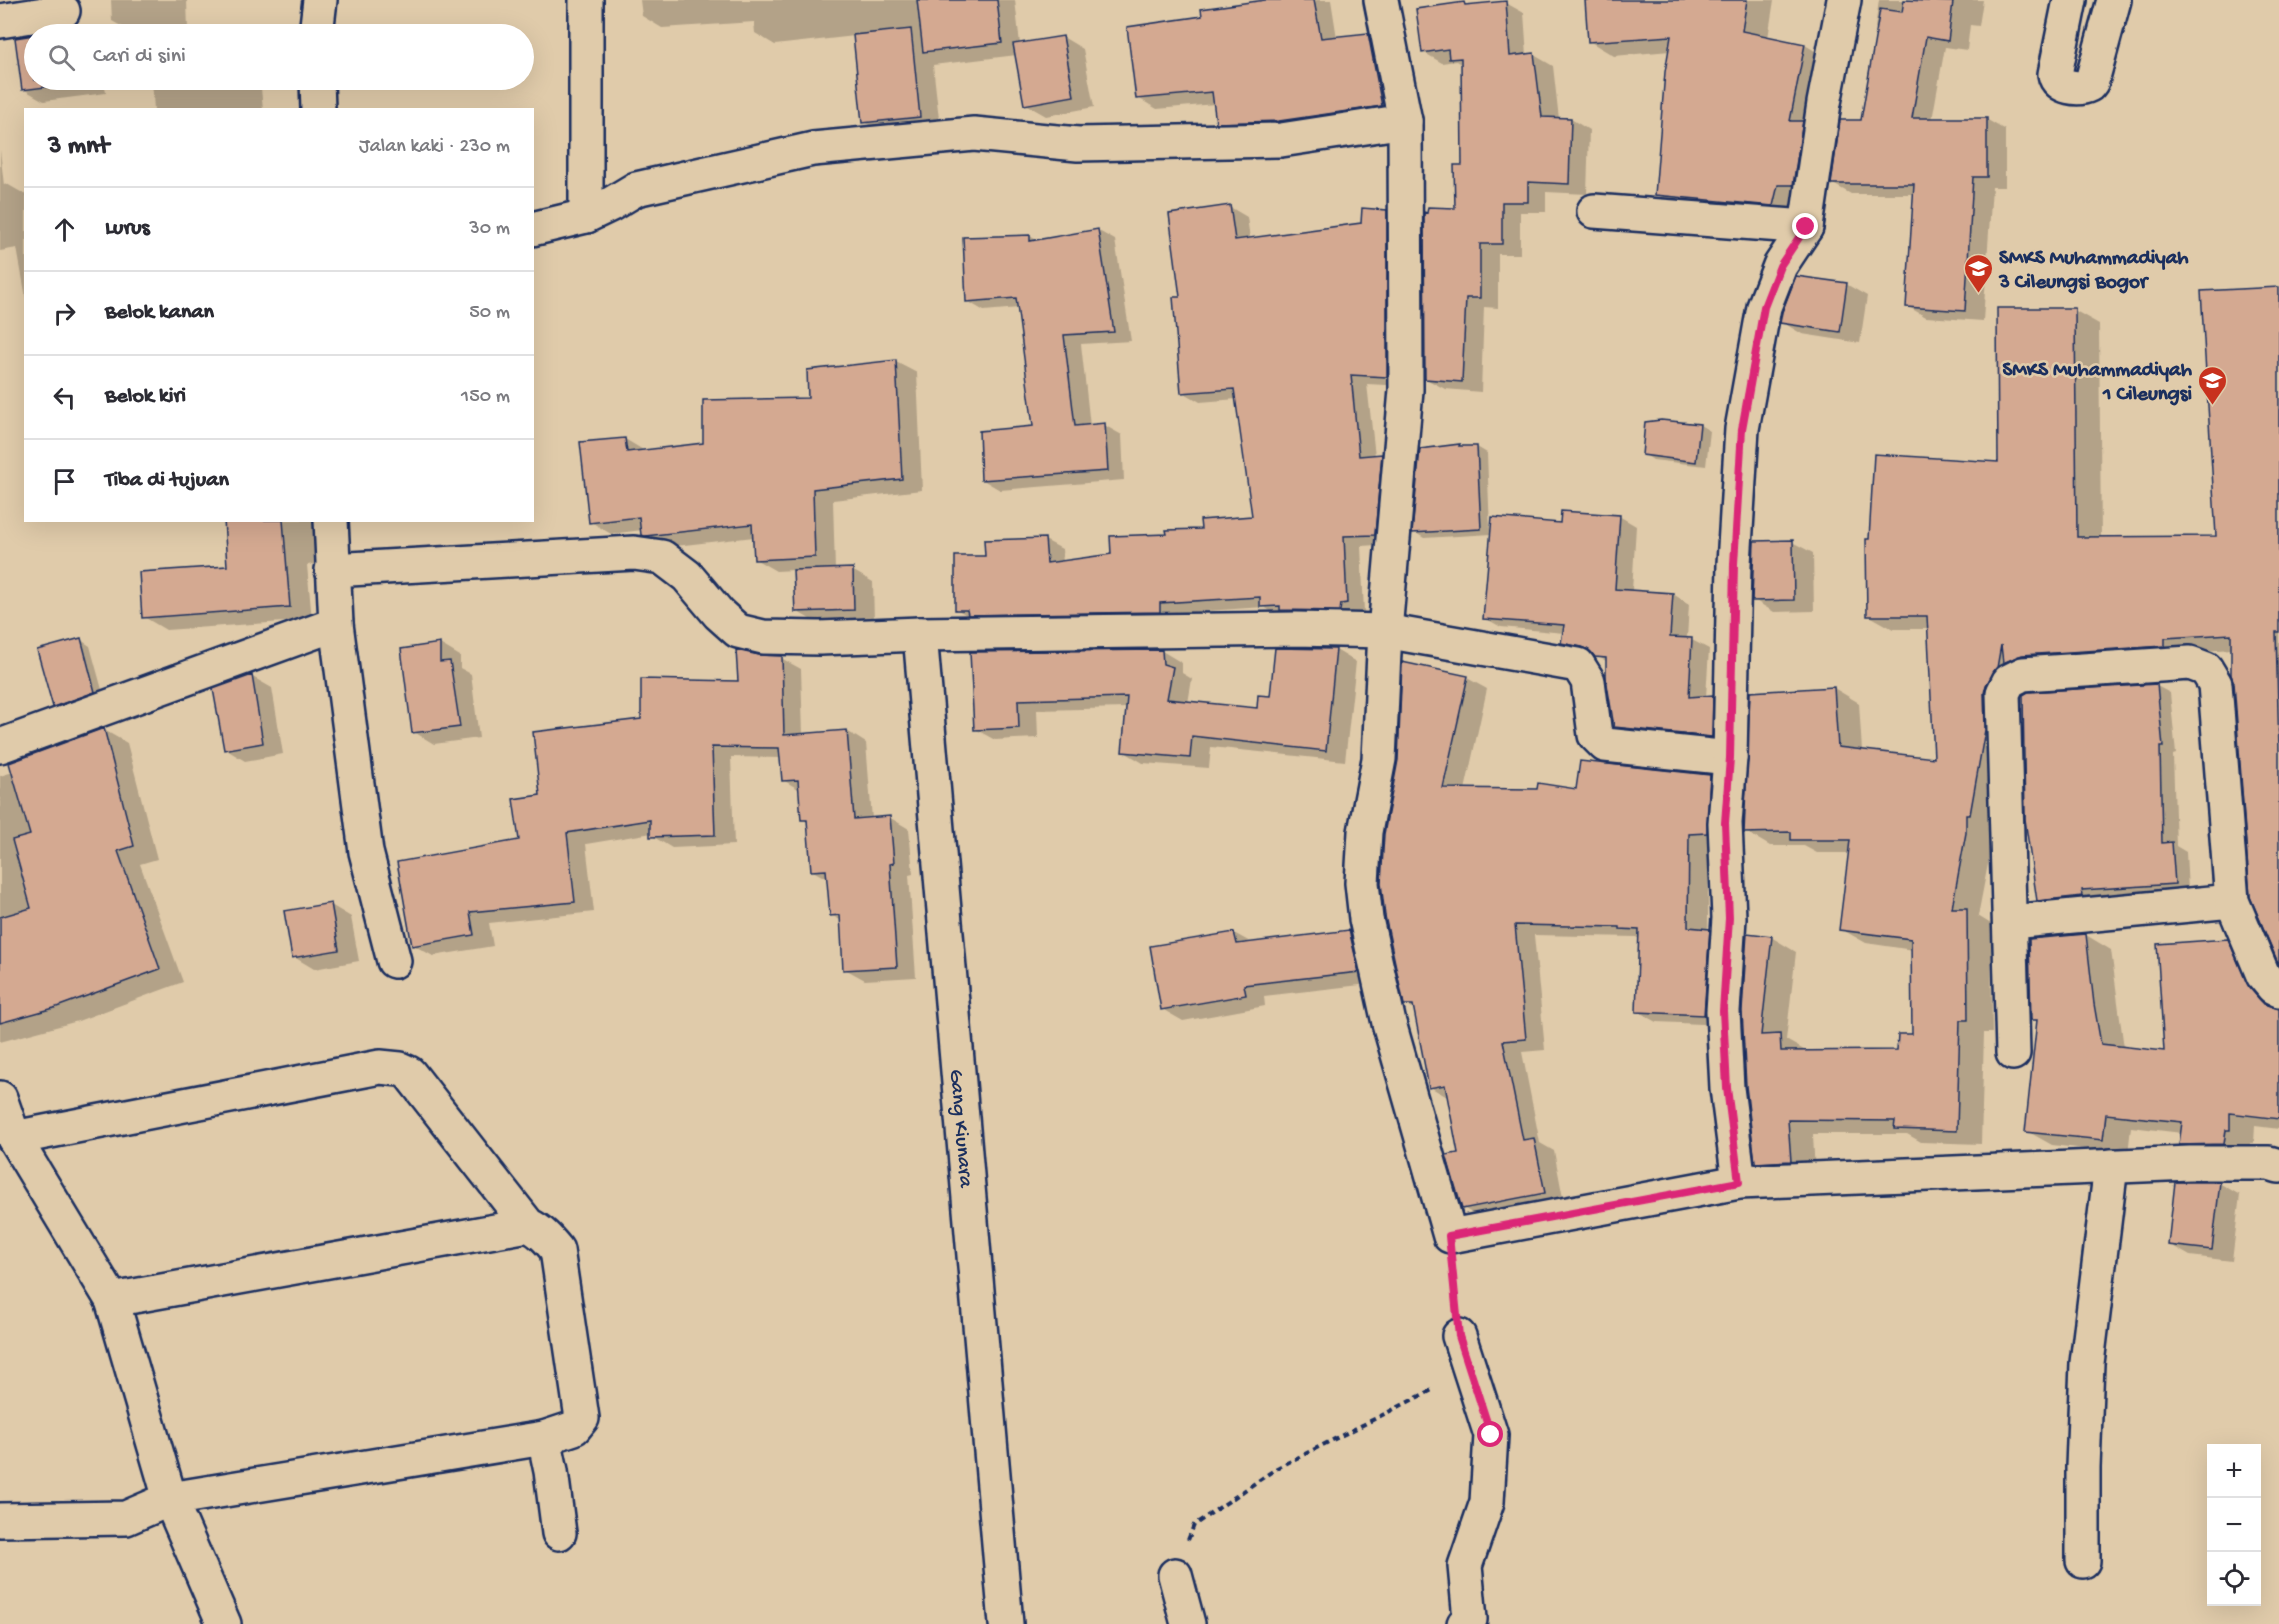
<!DOCTYPE html>
<html lang="id">
<head>
<meta charset="utf-8">
<style>
	body { margin:0; font-family:"Gochi Hand",sans-serif; background:#f7f7f7; color:#2b2b33 }
	.controls { position:absolute; right:18px; bottom:18px; display:grid; overflow:hidden; border-radius:0px; box-shadow:0 6px 24px #0002 }
	.controls button { width:54px; height:54px; display:grid; place-items:center; padding:0; border:0; border-bottom:2px solid #e1e1e2; background:#fff; color:#2b2b33; font:30px sans-serif }
	.stop { position:absolute; width:18px; height:18px; margin:-14px; border:4px solid #db2777; border-radius:50%; background:#fff }
	.stop.end { background:#db2777; border-color:#fff; box-shadow:0 2px 6px #0008 }
	.list { margin:0; padding:0; list-style:none }
	h2 { display:flex; justify-content:space-between; align-items:center; height:78px; margin:0; padding:0 24px; font-size:26px }
	h2 small { font-size:20px; font-weight:400; color:#7c7c81 }
	.list li { display:grid; grid-template-columns:39px 1fr auto; gap:18px; align-items:center; box-sizing:border-box; height:84px; padding:0 24px; border-top:2px solid #e1e1e2 }
	.list b { display:block; font-size:22px; white-space:nowrap }
	.list em { font-size:20px; font-style:normal; color:#7c7c81 }
	.icon { flex:none; width:33px; height:33px; fill:none; stroke:currentColor; stroke-width:2; stroke-linecap:round; stroke-linejoin:round }
	.map { position:relative; flex:none; width:2279px; height:1624px; overflow:hidden }
	.search { position:absolute; background:#fff; box-shadow:0 6px 24px #0002; left:24px; top:24px; width:510px; height:66px; display:flex; align-items:center; gap:15px; box-sizing:border-box; padding:0 21px; border-radius:33px; color:#7c7c81; font-size:22px }
	.panel { position:absolute; background:#fff; box-shadow:0 6px 24px #0002; left:24px; top:108px; width:510px; height:414px; border-radius:0px }
	.map>svg:first-child { display:block }
	.shadow { fill:#0003 }
	.building { fill:#d4a991; stroke:#1b2f5e; stroke-width:1.5 }
	.lines { fill:none; stroke-linecap:round; stroke-linejoin:round }
	.minor-casing { stroke:#1b2f5e; stroke-width:38 }
	.path { stroke:#1b2f5e; stroke-width:4; stroke-dasharray:6 4.5; stroke-linecap:butt }
	.minor { stroke:#e0cbaa; stroke-width:33 }
	.route { stroke:#db2777; stroke-width:8 }
	.labels { text-anchor:middle; stroke-width:5; stroke-linejoin:round; paint-order:stroke }
	.poi-label { font-size:21px; font-weight:bold; fill:#1b2f5e; stroke:#e0cbaa; text-anchor:start }
	.street-label { font-size:21px; fill:#1b2f5e; stroke:#e0cbaa }
</style>
</head>
<body>
<div class="map">
<svg width="2279" height="1624" viewBox="0 0 2279 1624">
	<rect width="100%" height="100%" fill="#e0cbaa"/>
	<filter id="ink" filterUnits="userSpaceOnUse"><feTurbulence type="fractalNoise" baseFrequency=".0167" numOctaves="2"/><feDisplacementMap in="SourceGraphic" scale="12" xChannelSelector="R" yChannelSelector="G"/><feConvolveMatrix kernelMatrix="1 2 1 2 8 2 1 2 1" color-interpolation-filters="sRGB"/></filter>
	<g filter="url(#ink)">
		<path class="shadow" d="M111,0h76l1,30 -56,2 -20,-11z
			M640,0h375l5,44 43,-7 20,12 11,58 -48,9 -21,-12 -8,-49 -84,10 7,63 -56,6 -20,-12 -9,-86 -80,9 -20,-12 -1,-11 -92,6 -20,-12z
			M1273,0h58l6,38 31,-4 20,12 13,70 -164,17 -19,-11 -3,-18 -58,5 -19,-11 66,-81z
			M1586,0h188l-6,38 37,7 25,15 -32,159 -117,-10 -24,-15 13,-143 -56,5 -25,-15z
			M1879,0h104l-4,26 -9,-1 -3,25 -22,-3 -13,73 54,-1 19,11v57h-13l-9,134 -57,-4 -19,-11 8,-112h-64l-18,-10 29,-63 16,-91 -3,-2z
			M1506,3l18,10 3,43 7,-1 19,11 6,53h12l18,11 -2,64 -41,-2v20h-26v42h-22v54l-14,-1 -3,85 -36,-3 -19,-10 38,-213 -2,-101 -6,-4 -14,2 -19,-11 41,-48 4,2z
			M78,28l12,6h-48z
			M34,36v44h70l2,13 -62,8 -21,-12 -6,-50z
			M152,80h94l15,8 2,22h-109z
			M0,150l4,35 3,-1 19,11v103l-9,-50 -17,3z
			M1230,207l17,10 3,22 113,-14 23,-14 17,10 1,165 -37,-2 8,72 6,-1 17,10 -6,79 -31,2 3,66 -6,1 -1,7 -78,-4 -15,-9 -87,6v8l-203,-2 -18,-10 30,-51 59,-18 17,9 1,13 49,-7 56,-19 34,-5 52,-14 -17,-118 -37,3 -17,-10 -1,-94z
			M1097,230l18,10 16,101 -50,3 9,82 14,-1 18,10 2,45 -124,10 -17,-10 51,-52 -15,-120 -35,3 -17,-10 63,-65 8,5z
			M1846,284l21,12 -7,47 -58,-9 -20,-12z
			M2279,289v672l-47,-312 -43,3 -166,20 -33,157 1,19 -13,68 13,8 1,109h-8l-3,111 -60,-2 -14,-8h-94l2,41 -33,1 -25,-14 -10,-76 24,-149 25,15 -10,88 18,10v3l95,-1 15,-16 -1,-86 -47,-7 -25,-14 9,-76h-33l-13,-7h-34l-24,-14 88,-144 25,15 3,48 74,8 -7,-130h-36l-25,-14 132,-151 74,-154 25,14 2,214 116,-1z
			M896,362l21,11 5,117 -89,10 2,70h17l21,12 1,39 -57,2 -21,-12 -1,-41 -19,1 -21,-12 -1,-22 -87,10 -25,-13v-4l-31,4 -20,-12 34,-83 20,12 60,-6 105,-46 -2,-27z
			M1661,421l39,4 10,6 -4,35 -53,-6 -9,-6z
			M1459,446l18,1 10,6 3,77 71,-5 58,-9 17,10 -4,65 41,3 16,10 -2,35 5,1 17,9 -3,48h6l17,9 -1,40 -96,-10 -17,-10 -7,-64 -13,-7 -15,-3 -17,-10 1,-9 -63,-6 -16,-9 7,-84 -68,4 -10,-6 7,-82z
			M75,520h19l-15,3z
			M226,520h88l2,44 -9,1 5,55 -146,10 -22,-13 84,-49z
			M1792,542l21,11 1,58 -40,1 -20,-12z
			M81,640l9,6 14,51 -40,15 -10,-6z
			M440,644l20,12v12l11,6 8,64 -45,6 -20,-12z
			M1336,650l20,12 -11,99 -134,-14 -2,21 -66,-5 -20,-12 4,-43 -90,2 1,28 -43,2 -20,-11 -4,-75 191,-3 20,12v10l10,6 -4,24 70,7 13,-12z
			M759,657l22,1 20,11 2,66 44,-4 19,12 6,76 17,-2 20,12 4,45 -4,1 7,102 -51,3 -20,-11 -3,-48 -11,-6 -2,-35 -16,-9 -5,-48 -5,-4 -3,-29 -17,-10 -1,-22 -51,-1 3,88 -62,3 -20,-12v-3l-66,11 8,68 -105,11 4,23 -60,10 -20,-11 108,-103 21,-46 100,-75 97,-39z
			M251,676l21,12 11,66 -38,7 -20,-12z
			M1467,678l20,11 -22,101h112l132,-14 20,12 -3,56h-18v86l21,12 -5,83 -67,-3 -20,-11 3,-71 -4,-3 -102,-2 11,115 -23,2 18,91 14,8 10,52 -81,16 -20,-11 -3,-54 -11,-56 -19,-11 -14,-77 -10,-5 -20,-89z
			M2157,686l13,7 6,61 -3,1 3,91 10,6 2,39 -93,6 1,7 -44,4 -14,-8z
			M104,730l23,13 30,116 -17,5 43,118 -105,39 -78,21v-266l13,-4z
			M331,905l20,12 8,44 -45,8 -20,-12z
			M1349,932l20,11 9,40 -114,13 1,10 -82,15 -21,-12 72,-76 18,10z
			M2086,935l25,15 13,98 42,5 61,-112 25,14 18,43 9,10v121l-24,-3 -1,17h-4l-1,15h-44l-24,-14 1,-11 -51,-6 -3,27 -76,-9 -25,-14 11,-109 -6,-3 -2,-78z
			M2219,1183l21,12 -8,66 -42,-5 -21,-12z"/>
		<path class="building" d="M917,0h80l5,43 -79,9z
			M1265,0h49l7,38 47,-5 14,73 -103,15 -63,2 -4,-31 -76,7 -9,-72 75,-11 -1,-7z
			M1585,0h162l-5,31 63,13 -15,77h13l-10,64h-15l-5,21 -118,-11 10,-123 6,-36 -83,6z
			M1904,0l49,2 -5,39 -22,-4 -14,81h75v59h-14l-8,134 -59,-4 8,-123h-83l9,-64h21l19,-111 22,3z
			M1506,1l4,55 24,-3 8,64 29,1 -2,66 -41,-2v20h-26v42h-22v54h-14l-4,84 -37,-3 -1,-167 3,1 1,-6 27,1 -1,-43h8l-1,-107 -12,1 -1,-10 -26,4 -6,-44 48,-7 1,3z
			M79,27l1,7h-45l31,-4z
			M911,29l9,88 -58,6 -9,-88z
			M34,35v45h51l1,2 -64,8 -7,-52z
			M1063,36l11,60 -50,9 -11,-61z
			M1230,205l5,35 126,-17 1,-15 25,2v167l-36,-2 8,81 23,-2 -7,81 -31,1 3,67 -6,1 -1,7 -60,-1v-4l-20,1v-10l-100,6v9l-192,3 -1,-5h-12v-54h30l-1,-16 61,-2 2,25 64,-9 -1,-18 57,-2 -1,-4 35,-1 -1,-9 52,-4 -18,-127 -53,4 -8,-96h7l-11,-83z
			M1098,229l16,103 -50,3 11,91 30,-3 3,48 -127,9 -2,-49 54,-5 -17,-128 -50,4 -3,-65 67,-2v6z
			M1796,276l51,7 -7,49 -60,-9 2,-11z
			M2279,287v345h-3l3,119v214l-29,-68 -16,-214 -3,-8v-41l-66,4v8l-143,9 -19,8 -2,-18 -4,23 -11,17 -2,8 1,37 -15,85h-4v18l-14,75h15l1,112h-8l-3,111 -63,-2 1,-8 -107,-1 3,41 -36,2 -9,-77 -4,-75 5,-78 25,3 -11,99 19,-1 1,17 116,-1 1,-16h14l-1,-95 -72,-9 11,-90h-59v-8l-47,1 6,-141 84,-5 4,60 96,11 -7,-142h-60l-1,-77h3l5,-85 124,8 -1,-154h78l2,229 139,-1 -15,-245z
			M896,360l6,119 -89,10 2,68 -61,3 -2,-36 -107,12 -4,-1 -2,-18 -50,6 -9,-81 45,-4 2,14 76,-9v-43l105,-2 -1,-28z
			M1661,420l39,4 -4,38 -54,-7 3,-33z
			M1460,444l-1,2h18l4,83 -69,4 8,-84z
			M1561,511l59,4 -5,74 58,4 -3,44 22,1 -3,59 24,-2 -1,42 -98,-10 -8,-49v-20l-11,-1 -6,-7 -7,-3 -21,-4 3,-18 -81,-6 9,-102 68,6z
			M224,520h59l7,87 -148,11 -3,-46 88,-6z
			M1793,540l1,60 -42,1 2,-60z
			M853,568l1,42 -59,2 -2,-42z
			M81,638l14,54 -42,15 -16,-57z
			M440,643v19l10,-1 10,66 -48,6 -11,-84z
			M1275,648l61,1 -10,102 -134,-15 -2,22 -68,-6 5,-55 -109,3 1,28 -45,2 -4,-78 192,-2 1,14 10,3 -6,32 90,9 1,-13 12,1z
			M736,650l23,5 23,1 2,79 63,-5 7,89 36,-3 4,47 -4,1 7,103 -54,3 -3,-55 -10,1 -4,-46 -15,1 -4,-51h-6l-3,-40 -16,1 -3,-33 -67,-1 3,88 -65,2v-17l-83,13 8,69 -105,10 4,23 -62,11 -15,-84 122,-22 -6,-41 27,-4 -7,-63 108,-13v-40l97,2z
			M1402,662l66,14 -25,112 94,1 1,-6 38,6 4,-28 130,14 -3,58 -18,1 -1,93 22,2 -6,86 -68,-3 3,-82 -19,-1v-2l-105,-2 11,114 -23,2 20,99 11,-2 11,55 -83,16 -16,-54 12,-2 -13,-68 -16,3 -16,-83h-9l-19,-89 -4,-33 3,-49 14,-74z
			M252,675l11,68 -39,7 -11,-61z
			M2157,684l6,63h-3l2,96 10,-1 3,42 -93,6 1,6 -46,5 -12,-82 -2,-124 5,-3z
			M104,728l30,118 -16,5 42,118 -106,39 -54,15v-106l31,-9 -19,-68 18,-5 -21,-72z
			M331,903l8,47 -47,8 -8,-47z
			M1349,930l10,42 -115,13 2,10 -85,15 -11,-64 84,-14 3,12z
			M2086,934l8,70 7,40 63,7 -7,-107 71,-5 21,48 15,17 15,5v110l-49,-6v17h-4l-2,14 -45,1 3,-23 -76,-8 -3,26 -78,-8 12,-112h-6l-2,-81z
			M2175,1182h45l-8,68 -44,-5z"/>
		<g class="lines">
			<defs>
				<g id="minor">
					<path d="M1381,0l24,121 1,269 -21,241 -6,128 -14,73 -3,51 4,36 23,104 61,213 289,-54 451,-19h79l10,3"/>
					<path d="M2070,0l-15,74c2,14 24,16 34,11l3,-4 22,-81"/>
					<path d="M0,21l63,-10"/>
					<path d="M316,34l4,-34"/>
					<path d="M317,80l1,30"/>
					<path d="M1594,211l212,16"/>
					<path d="M586,216l25,-12 25,-15 177,-40 161,-15 104,10 203,-4 124,-19"/>
					<path d="M532,229l54,-13v-216"/>
					<path d="M332,570l302,-17 28,4 25,19 32,38 19,17 25,6 57,1 100,-4 376,-5 89,2 193,34 10,16 7,54 10,10 125,13"/>
					<path d="M336,624l30,228 28,109"/>
					<path id="s1" d="M920,634l86,990"/>
					<path d="M0,746l336,-122 -5,-104"/>
					<path d="M2011,922l221,-21"/>
					<path d="M2013,1053l-10,-360 6,-12 14,-7 167,-11 16,6 9,15 17,217 31,74 10,12 6,3"/>
					<path d="M0,1098l14,40 98,162 58,199 -44,19 -126,2"/>
					<path d="M14,1138l366,-71 20,2 9,4 119,152c13,6 20,14 29,25l25,168 -8,10 -30,10 -374,61 54,125"/>
					<path d="M1739,1182l-12,-94 -4,-77 6,-93 -4,-95 5,-65 4,-194 8,-135 22,-122 16,-41 26,-39 18,-124 20,-103"/>
					<path d="M112,1300l416,-75"/>
					<path d="M1459,1336l32,99 -4,67 -22,64 5,53 -6,5"/>
					<path d="M544,1438l7,33 8,62"/>
					<path d="M2083,1561v-94l4,-104 24,-197"/>
					<path d="M1175,1575l13,49"/>
				</g>
			</defs>
			<use href="#minor" class="minor-casing"/>
			<path class="path" d="M1453,1273l3,26
				M1188,1540l6,-15 83,-57 157,-79"/>
			<use href="#minor" class="minor"/>
		</g>
	</g>
	<g class="lines" filter="url(#ink)">
		<path class="route" d="M1491,1435l-32,-99 -10,-100 290,-54 -12,-94 -4,-77 6,-93 -4,-95 5,-65 4,-194 8,-135 22,-122 16,-41 26,-39"/>
	</g>
	<defs>
		<symbol id="school-pin" viewBox="-11 -11 22 30"><path d="M0 17L-7.5 6A9.5 9.5 0 1 1 7.5 6Z" fill="#c8321e" stroke="#e0cbaa"/><path d="M0-5L7-2L0 1L-7-2ZM-4 1L0 2.5L4 1V4Q0 6-4 4Z" fill="#fff"/></symbol>
	</defs>
	<g fill-rule="evenodd">
		<use href="#school-pin" x="1962" y="252" width="33" height="45"/>
		<use href="#school-pin" x="2196" y="364" width="33" height="45"/>
	</g>
	<g class="labels">
		<g class="poi-label">
			<text x="1999" y="263">SMKS Muhammadiyah<tspan x="1999" dy="24">3 Cileungsi Bogor</tspan></text>
			<text x="2192" y="375" text-anchor="end">SMKS Muhammadiyah<tspan x="2192" dy="24">1 Cileungsi</tspan></text>
		</g>
		<g class="street-label">
			<text dy="7" stroke="none"><textPath href="#s1" startOffset="496">Gang Kiunara</textPath></text>
		</g>
	</g>
</svg>
<div class="controls">
<button>+</button>
<button>−</button>
<button><svg class="icon" aria-label="locate" viewBox="0 0 24 24"><circle cx="12" cy="12" r="6"/><path d="M12 2v4M12 18v4M2 12h4M18 12h4"/></svg></button>
</div>
<div class="stop" style="left:1491px;top:1435px"></div>
<div class="stop end" style="left:1806px;top:227px"></div>
<div class="search"><svg class="icon" aria-label="search" viewBox="0 0 24 24"><circle cx="10" cy="10" r="6"/><path d="M15 15l6 6"/></svg>Cari di sini</div>
<section class="panel">
<h2>3 mnt<small>Jalan kaki · 230 m</small></h2>
<ul class="list">
<li><svg class="icon" aria-label="ahead" viewBox="0 0 24 24"><path d="M12 20V5M6 11l6-6 6 6"/></svg><div><b>Lurus</b></div><em>30 m</em></li>
<li><svg class="icon" aria-label="right" viewBox="0 0 24 24"><path d="M7 20v-9h11M14 6l5 5-5 5"/></svg><div><b>Belok kanan</b></div><em>50 m</em></li>
<li><svg class="icon" aria-label="left" viewBox="0 0 24 24"><path d="M17 20v-9H6M10 6l-5 5 5 5"/></svg><div><b>Belok kiri</b></div><em>150 m</em></li>
<li><svg class="icon" aria-label="arrive" viewBox="0 0 24 24"><path d="M6 21V4h12l-3 4 3 4H6"/></svg><div><b>Tiba di tujuan</b></div></li>
</ul>
</section>
</div>
</body>
</html>
